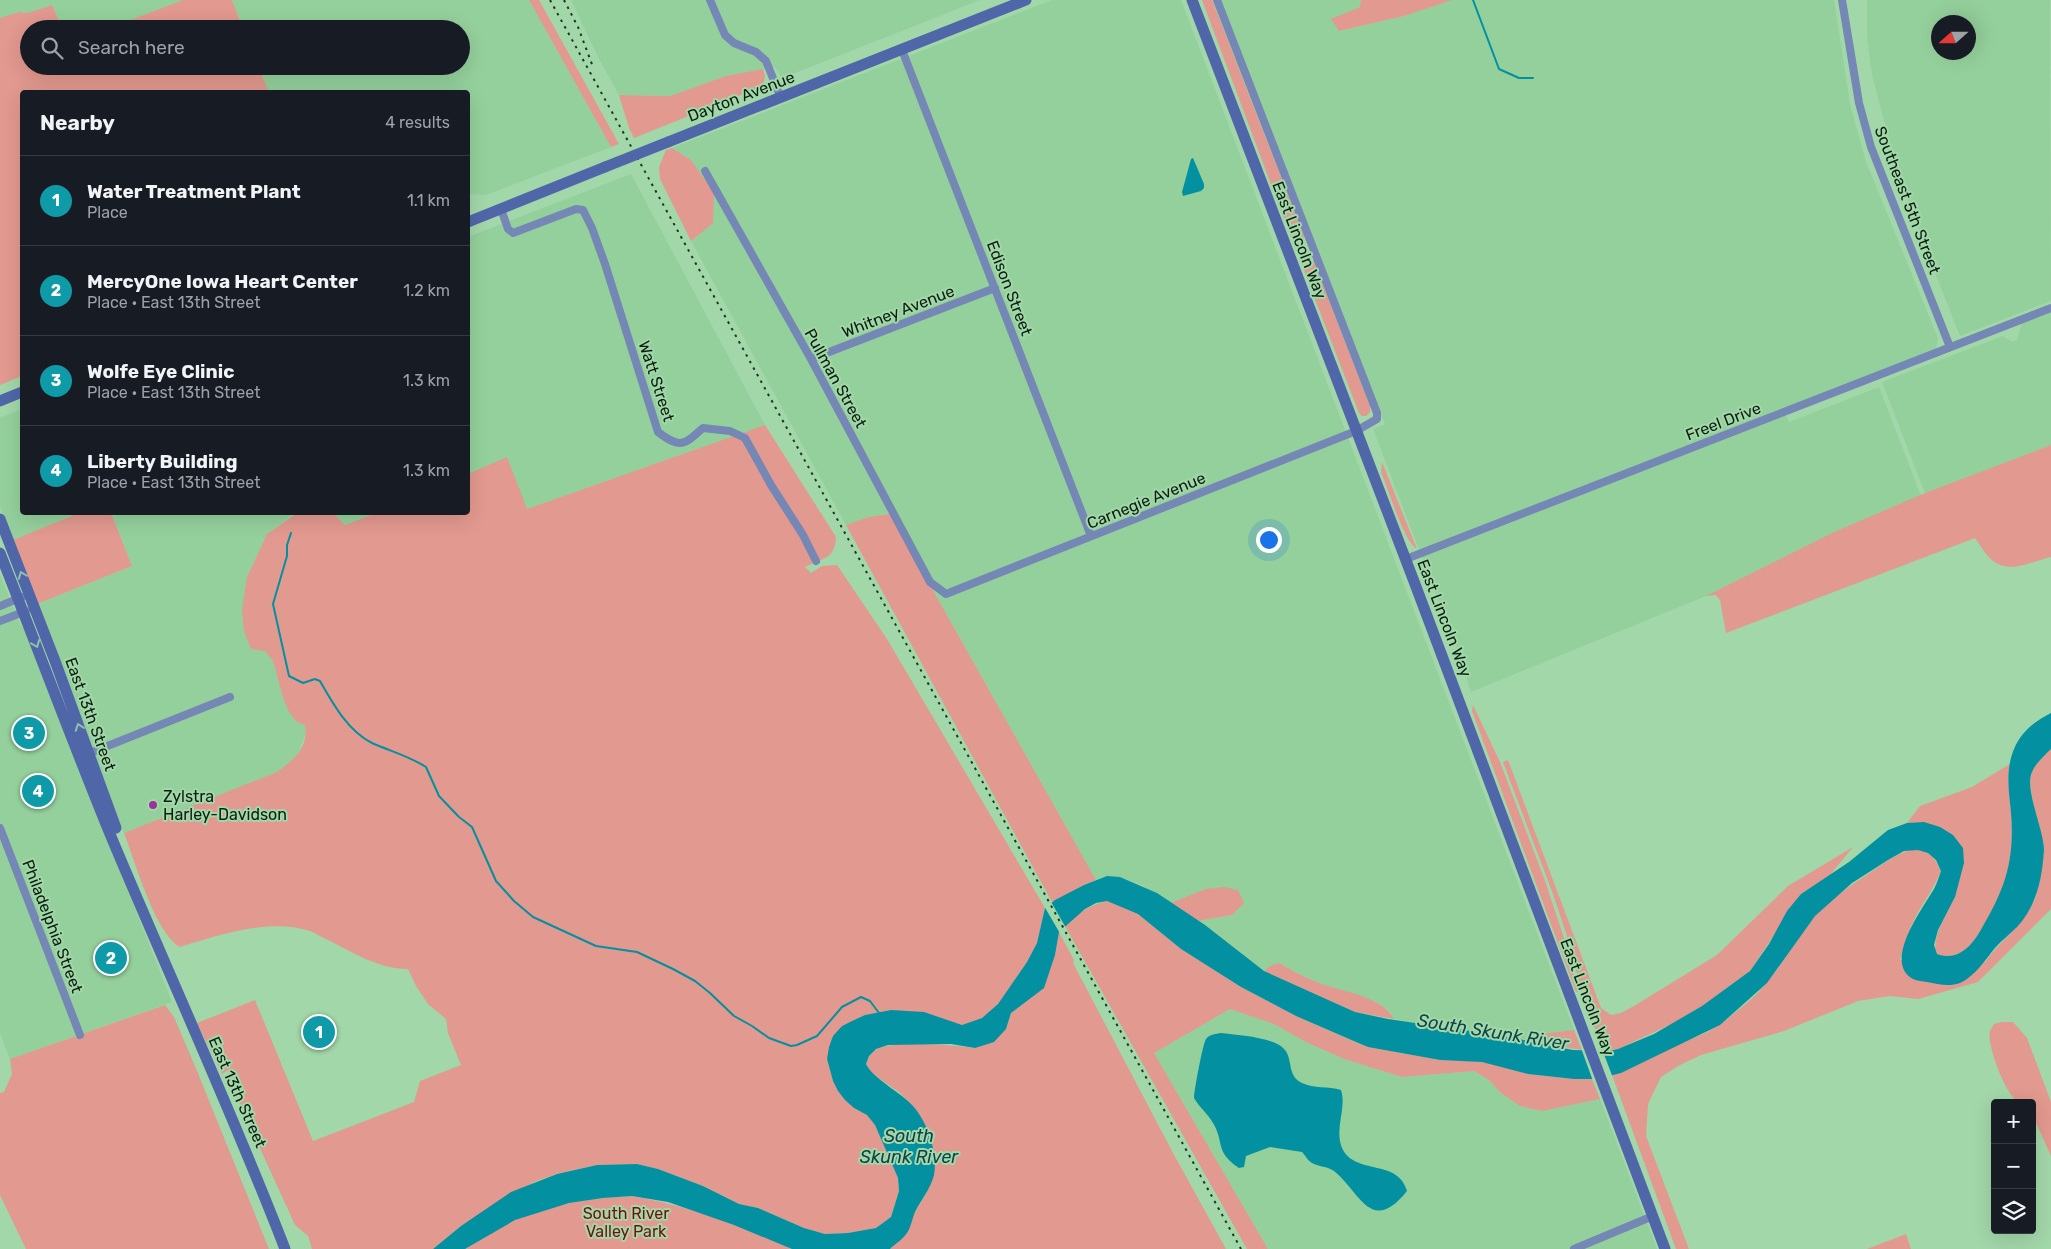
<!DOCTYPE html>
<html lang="en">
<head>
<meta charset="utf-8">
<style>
	body { margin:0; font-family:Rubik,sans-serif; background:#242831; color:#f1f3f6 }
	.controls { position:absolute; right:15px; bottom:15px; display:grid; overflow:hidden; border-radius:5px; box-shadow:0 5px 20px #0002 }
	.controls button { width:45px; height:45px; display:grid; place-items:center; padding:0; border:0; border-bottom:1px solid #363941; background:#171b24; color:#f1f3f6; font:25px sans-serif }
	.compass { position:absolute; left:1931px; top:15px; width:45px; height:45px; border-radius:50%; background:#171b24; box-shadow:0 5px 20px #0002; rotate:249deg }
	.you { position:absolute; left:1268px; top:539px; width:18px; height:18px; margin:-12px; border:4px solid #fff; border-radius:50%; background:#1a73e8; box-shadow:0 0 0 8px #1a73e833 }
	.badge { display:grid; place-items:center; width:32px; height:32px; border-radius:50%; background:#ca9dcc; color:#fff; font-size:16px; font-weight:700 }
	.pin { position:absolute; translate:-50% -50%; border:2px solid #fff; box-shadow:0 1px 5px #0006 }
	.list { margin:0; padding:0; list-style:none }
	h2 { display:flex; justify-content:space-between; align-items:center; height:65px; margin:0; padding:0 20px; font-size:21px }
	h2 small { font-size:16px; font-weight:400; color:#9ea1a6 }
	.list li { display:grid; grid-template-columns:32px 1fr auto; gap:15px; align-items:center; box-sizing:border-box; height:90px; padding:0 20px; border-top:1px solid #363941 }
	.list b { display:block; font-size:19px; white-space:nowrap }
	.list p { margin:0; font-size:16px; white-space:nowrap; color:#9ea1a6 }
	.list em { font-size:16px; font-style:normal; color:#9ea1a6 }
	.icon { flex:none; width:28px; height:28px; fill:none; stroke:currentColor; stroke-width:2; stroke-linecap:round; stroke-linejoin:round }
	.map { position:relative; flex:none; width:2051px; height:1249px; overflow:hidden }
	.search { position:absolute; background:#171b24; box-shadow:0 5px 20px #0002; left:20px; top:20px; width:450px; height:55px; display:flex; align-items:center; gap:12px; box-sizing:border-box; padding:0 18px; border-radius:28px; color:#9ea1a6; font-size:19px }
	.panel { position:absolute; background:#171b24; box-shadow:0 5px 20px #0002; left:20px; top:90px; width:450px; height:425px; border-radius:5px }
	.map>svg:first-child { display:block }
	.built { fill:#94d09c; fill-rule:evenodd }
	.green { fill:#e2998f }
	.water { fill:#0390a0 }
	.pier { fill:#a2d7a9 }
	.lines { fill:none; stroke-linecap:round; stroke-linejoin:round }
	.stream { stroke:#0390a0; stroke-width:2 }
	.minor { stroke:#7587b5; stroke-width:8 }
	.secondary { stroke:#4f66a9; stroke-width:11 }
	.rail { stroke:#1d3621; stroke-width:2; stroke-dasharray:2.5 5; stroke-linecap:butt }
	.secondary-bridge { stroke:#4f66a9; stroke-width:11 }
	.oneway { stroke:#91c0a9 }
	.poi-dot { fill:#9a3499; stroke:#a2d7a9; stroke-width:2 }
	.labels { text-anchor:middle; stroke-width:4; stroke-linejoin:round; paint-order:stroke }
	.street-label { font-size:16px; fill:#0a1f0e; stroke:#a2d7a9 }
	.poi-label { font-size:16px; fill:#0a1f0e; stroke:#a2d7a9; text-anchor:start }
	.park-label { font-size:16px; fill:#72100d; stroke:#a2d7a9 }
	.water-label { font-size:18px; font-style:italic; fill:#0f4249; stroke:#a2d7a9 }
</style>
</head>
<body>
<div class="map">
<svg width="2051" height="1249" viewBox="0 0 2051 1249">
	<rect width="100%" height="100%" fill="#a2d7a9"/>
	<path class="built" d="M0,0h183l-76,29h-44l-11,-24 -24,8 -9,-1 -19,6z
		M232,0h297l82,147 -125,48 -18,-1v-102h-199l-11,-26h203v-37h-218z
		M571,0h409l-195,77 -3,1 -7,-11 -49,9 -56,20 -51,-1 -21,-38z
		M1052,0h129l393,1030 -34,4 -5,8 -141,-23 -3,-6 -12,-10 -64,-21 -36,-19 -9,3 -6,5 -66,-50 34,-6 -27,-26 -34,14 -29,-18 -22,-8h-18l-6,3 -206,-366 -21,3 -23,8 -155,-284 7,-6 -7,-75 -19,-12z
		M1220,0h141l-1,7 -20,24 64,-15 48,-16h382l16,104 16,58 72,176 -2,11 -153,60 6,13 90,-35 42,109 -89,37 -126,63 -235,96 -14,-43 -84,-220 12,-5z
		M1867,0h183l1,301 -91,35 -34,-86 -30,-84 -24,-91 -5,-38zM1938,22h30v30h-30z
		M631,174l134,251 -238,84 -59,-35v-237z
		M2051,308v137l-126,48 -43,-111 121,-46 9,6 5,-2 6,-21z
		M22,409v103l57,1 -66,27 -13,-33v-89z
		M111,513h181v2l-25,19 -20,43 19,74 7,10 10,37 14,24 8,3 1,8 -9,23 -20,16 -153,61 -87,-229 95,-38z
		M333,513h43l-31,12z
		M0,574l20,50 5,6 147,372 -162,57 -10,-26z
		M1230,1009l44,15 32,18 38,17 58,18 72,-6 15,9 12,13 19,13 22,5 58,-12 57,150h-389l-114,-196z"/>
	<path class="green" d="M183,0h49l11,29h-136z
		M529,0h10l80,144 -8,3z
		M1202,0h10l92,236 -2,7 -3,2 -5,-2 -4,-8z
		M1361,0h91l-48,16 -65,15 -8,-12 29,-12z
		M52,5l11,24h-34v37h229l11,26h-247v284l-22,9v-367l19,-6 9,1z
		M763,69l2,7 -2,10 -129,52 -5,-10 -10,-33 51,1 56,-20z
		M672,148l19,12 23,33 -1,30 -22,18 -31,-62 -1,-12 7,-17z
		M1306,259h4l4,3 56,144v6l-4,4h-4l-3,-3 -56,-145 -1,-6z
		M765,425l71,112c-1,23 -14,21 -31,30l6,6 11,-7 15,-1 50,74 158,269 -8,35 -10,19 -29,42 -16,14 -20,7 -18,-5 -53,-10 -26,5 -23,11 -15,33 6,22 5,10 8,9 8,8 13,7 8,10 23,53 1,13 -8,26 -15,11 -28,5 -23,1 -21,-6 -46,-20 -19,-4 -36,-18 -45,-17 -21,-5 -40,1 -41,9 -22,8 -73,44 -28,23h-121l-4,-13 -13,-11 -67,-147v-8l-6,4 -25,-51 58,-23 58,141 101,-39 6,-21 41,-16 -13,-32 -2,-14 -18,-15 -12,-18 -8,-17c-31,0 -57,-18 -84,-31 -6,-3 -12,-7 -18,-8 -39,-11 -89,5 -126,17 -25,-14 -45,-86 -56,-114l153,-61c16,-12 32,-24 28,-47l-8,-3 -8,-10 -6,-14 -10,-37 -8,-10 -14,-2 -7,-18 -2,-21 5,-33 20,-43 30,-21h36l12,12 31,-12 92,-1v-38l39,-17 20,52z
		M2051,445v112c-16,3 -38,16 -55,6 -9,-5 -15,-17 -21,-25l-249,95 -6,-33 -4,-5 -10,1 126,-63 93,-40z
		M1382,462l35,87c-13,-7 -29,-61 -36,-77z
		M79,513h32l21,53 -95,38 -24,-64z
		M890,514l206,366 -12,5 -32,17 -206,-377 23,-8z
		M1473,705l27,57 45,119 20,60 13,51h-2l-104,-281z
		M2051,749v160l-73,73 -60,17 -28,-3 -32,5 -74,30 -83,24 -23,11 -17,11 -13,27 -2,32 43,113h-13l-64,-174c19,-5 34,-15 52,-24 18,-10 41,-15 58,-28 15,-12 33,-25 45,-41 17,-20 30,-44 47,-65 17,-19 39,-33 60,-47 24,-16 51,-37 67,1 -6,14 -13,25 -21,38 -10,16 -15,33 -20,51l85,2c16,-22 39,-38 50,-63 3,-7 9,-44 9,-52 -2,-18 -19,-59 -12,-75 4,-9 12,-17 19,-23z
		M1508,760l93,248 10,7 10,-2 13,-7 83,-51 71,-69 65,-39 -23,28 -29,19 -51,77 -48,35 -30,18 -54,25 -15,2 -23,-64 -12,-48 -15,-45 -50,-132z
		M2010,764c-4,18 0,32 1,50 4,49 -7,77 -32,119 -10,16 -23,28 -43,21 -4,-20 11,-39 19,-57l-31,-75 -17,1 13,-17 52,-19z
		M1224,887l14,3 6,13 -12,12 -34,6 -27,-18 34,-14z
		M1107,901l31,13 43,35 60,38 55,29 59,26 13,5 72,13 34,1 22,3 32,10 46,5h18l8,20 -58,12 -22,-5 -19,-13 -12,-13 -15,-9 -72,6 -58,-18 -38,-17 -32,-18 -44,-15 -76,44 114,196h-21l-182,-323c12,-12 24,-21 42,-25z
		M1059,932l15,28 -1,3 100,190 53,96h-336l17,-16 7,-19 13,-22 -13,-85 -14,-14 -30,-21 -4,-8c2,-6 5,-12 11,-15 16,-9 78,-4 98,-1l31,-19 5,-16 15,-12 29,-46z
		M1279,963c11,6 23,13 35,18 23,10 68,14 80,38l-39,-7 -91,-41 6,-5z
		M165,1005l9,12 23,54 72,178h-243l-26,-54v-102l4,-1 8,-18 -2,-15z
		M2002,1022h11l14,16 24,64v54l-19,-42v-11c-3,0 -9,1 -12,0 -13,-4 -34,-59 -30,-72 1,-3 3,-5 4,-7z
		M1574,1030l8,20 -47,-8 5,-8z
		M632,1196c55,9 109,30 160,53h-327c17,-9 33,-21 50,-29 37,-17 78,-22 117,-24z
		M1906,1234l5,15h-44z"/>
	<path class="water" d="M1193,158l11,26v4l-3,3 -18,5 -1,-4 9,-33z
		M2051,713v36c-7,7 -15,14 -19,23 -8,17 12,58 12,78 -2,29 -7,55 -27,77 -7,7 -15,13 -22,21 -9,11 -16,22 -28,31 -12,9 -26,6 -40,3 -4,-1 -10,-1 -14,-3 -31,-17 10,-71 21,-90 3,-6 5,-12 7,-18l-5,-11 -8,-7 -10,-3 -14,1 -16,9 -36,23 -37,33 -48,67 -47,42 -99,48 -24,6h-23l-46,-5 -46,-12 -42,-2 -72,-13 -12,-5 -60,-26 -55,-29 -60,-38 -43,-35 -31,-13 -11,2 -11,6 -26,23 -4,23 -11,33 -33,25 -5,16 -12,13 -19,6 -24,-4 -63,1 -12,4 -7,7 -3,8c7,15 35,28 48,43 14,17 24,45 20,68 -3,13 -13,25 -19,37 -3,7 -4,15 -8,21 -4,6 -12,11 -17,16h-98l-58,-24 -66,-23 -36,-6 -29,2 -34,5 -54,17 -50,29h-32l28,-23 50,-34 46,-18 40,-9 40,-1 21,5 45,17 36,18 19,4 46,20 21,6 23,-1 28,-5 15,-11 8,-26 -1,-13 -23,-53 -8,-10 -13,-7 -9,-8 -7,-9 -5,-10 -6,-22 2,-12 4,-11 9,-10 10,-5 13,-6 26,-5 33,2 38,13 20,-7 16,-14 29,-42 10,-19 8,-35 10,-8 29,-15 23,-9 13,1 37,16 48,32 59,46 91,41 33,7 110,16 75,15 36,1 9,-2 36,-15 48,-28 48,-35 19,-27 18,-33 14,-17 48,-32 39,-32 19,-7 17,-1 16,5 13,8 10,13 1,15 -9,34 -17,33 -4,15 3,9c19,7 32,-5 42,-21 25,-42 36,-70 32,-120 -2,-22 -6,-42 3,-64 7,-17 21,-28 37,-36z
		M1221,1033c16,2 54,4 64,17 8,10 2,26 17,33 12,6 26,3 39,7 6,19 -7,38 1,58 13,28 56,10 65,43 -36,45 -47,1 -73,-20 -7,-5 -15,-4 -22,-8 -4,-2 -7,-8 -10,-11l-32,-5 -24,9 -2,11 -5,1c-25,-17 -14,-25 -26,-45 -5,-9 -14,-16 -19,-25 0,-7 9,-55 12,-59 4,-5 10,-5 15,-6z"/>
	<path class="pier" d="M1050,900l16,28 -5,7 -17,-29z
		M1581,1048l21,1 11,29 -20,3z"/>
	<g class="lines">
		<path class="stream" d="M1473,0l26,69 20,9h14
			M291,533l-4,12v11l-14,48 16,72 14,7 12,-4 5,2c13,23 28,50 52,62 18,8 37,13 54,24l13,29 20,21 13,10 24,54 18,20 19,16 63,29 41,6 36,17 22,12 15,12 24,23 18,10 17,12 22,8 6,-1 20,-9 25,-29 19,-10 9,4 9,12"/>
		<path class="minor" d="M710,0l15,35 9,8 22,9 10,9 15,37
			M1842,0l17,103 12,44 79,200
			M902,50l189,486
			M705,171l106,188 119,223 16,12 410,-163 21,-12v-6l-160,-413
			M501,209l7,20 5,4 63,-24 7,1 9,18 13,36 53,168c22,17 26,13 45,-4l27,3 15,7 26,47 32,50 13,26
			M811,359l184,-71
			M1406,559l645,-251
			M0,606l22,-9
			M0,621l26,-10
			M85,755l145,-58
			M0,828l80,207
			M1574,1249l79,-33"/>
		<path class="secondary" d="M1192,0l223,584 250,665
			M668,142l358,-142
			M468,222l137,-55
			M0,401l22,-9
			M0,519l55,142 61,167
			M0,553c37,93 72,188 110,281 58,139 121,275 175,415"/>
		<path class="rail" d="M550,0l691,1249
			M564,0l14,27 15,40"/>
		<path class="secondary-bridge" d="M605,167l63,-25"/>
	</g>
	<defs><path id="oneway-chevron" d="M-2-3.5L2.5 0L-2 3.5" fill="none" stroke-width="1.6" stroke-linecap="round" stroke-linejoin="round" transform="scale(1.25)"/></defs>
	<g class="oneway">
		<use href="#oneway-chevron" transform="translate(22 575) rotate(-111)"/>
		<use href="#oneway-chevron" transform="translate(36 644) rotate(68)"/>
		<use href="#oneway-chevron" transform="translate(79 727) rotate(-110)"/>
	</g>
	<circle class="poi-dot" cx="153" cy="805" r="5"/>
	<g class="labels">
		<g class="street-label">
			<text transform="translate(741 96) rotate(-21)" y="6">Dayton Avenue</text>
			<text transform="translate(1908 200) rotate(69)" y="6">Southeast 5th Street</text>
			<text transform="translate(1300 240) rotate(69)" y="6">East Lincoln Way</text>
			<text transform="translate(1010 288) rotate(69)" y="6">Edison Street</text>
			<text transform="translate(898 311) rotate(-21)" y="6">Whitney Avenue</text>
			<text transform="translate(836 378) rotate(61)" y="6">Pullman Street</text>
			<text transform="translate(657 381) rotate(72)" y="6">Watt Street</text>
			<text transform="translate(1723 421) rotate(-21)" y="6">Freel Drive</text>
			<text transform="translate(1146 500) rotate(-22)" y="6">Carnegie Avenue</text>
			<text transform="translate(1445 618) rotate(69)" y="6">East Lincoln Way</text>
			<text transform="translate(91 714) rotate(70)" y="6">East 13th Street</text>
			<text transform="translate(53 926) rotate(69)" y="6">Philadelphia Street</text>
			<text transform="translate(1588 997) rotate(69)" y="6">East Lincoln Way</text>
			<text transform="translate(238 1092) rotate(66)" y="6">East 13th Street</text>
		</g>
		<g class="poi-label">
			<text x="163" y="802">Zylstra<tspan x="163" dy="18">Harley-Davidson</tspan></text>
		</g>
		<g class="park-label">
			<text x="626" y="1219">South River<tspan x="626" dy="18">Valley Park</tspan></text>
		</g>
		<g class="water-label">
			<text transform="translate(1493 1032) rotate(9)" y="6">South Skunk River</text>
			<text x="909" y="1142">South<tspan x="909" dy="21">Skunk River</tspan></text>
		</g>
	</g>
</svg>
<div class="controls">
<button>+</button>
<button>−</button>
<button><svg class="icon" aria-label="layers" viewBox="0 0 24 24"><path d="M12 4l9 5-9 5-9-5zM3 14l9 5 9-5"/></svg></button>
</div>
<svg class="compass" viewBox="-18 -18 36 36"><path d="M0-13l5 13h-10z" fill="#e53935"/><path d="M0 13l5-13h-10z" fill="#9ea1a6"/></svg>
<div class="you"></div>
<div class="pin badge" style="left:319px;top:1032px;background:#0f9aa8">1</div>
<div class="pin badge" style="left:111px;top:958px;background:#0f9aa8">2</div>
<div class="pin badge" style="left:29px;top:733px;background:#0f9aa8">3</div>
<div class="pin badge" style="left:38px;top:791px;background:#0f9aa8">4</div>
<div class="search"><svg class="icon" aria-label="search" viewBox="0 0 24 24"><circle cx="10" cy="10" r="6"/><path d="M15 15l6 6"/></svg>Search here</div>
<section class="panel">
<h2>Nearby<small>4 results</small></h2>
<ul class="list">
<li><span class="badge" style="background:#0f9aa8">1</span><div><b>Water Treatment Plant</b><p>Place</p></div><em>1.1 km</em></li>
<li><span class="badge" style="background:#0f9aa8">2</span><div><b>MercyOne Iowa Heart Center</b><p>Place · East 13th Street</p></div><em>1.2 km</em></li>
<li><span class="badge" style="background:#0f9aa8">3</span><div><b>Wolfe Eye Clinic</b><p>Place · East 13th Street</p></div><em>1.3 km</em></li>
<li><span class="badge" style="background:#0f9aa8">4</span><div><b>Liberty Building</b><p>Place · East 13th Street</p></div><em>1.3 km</em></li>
</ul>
</section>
</div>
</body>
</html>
